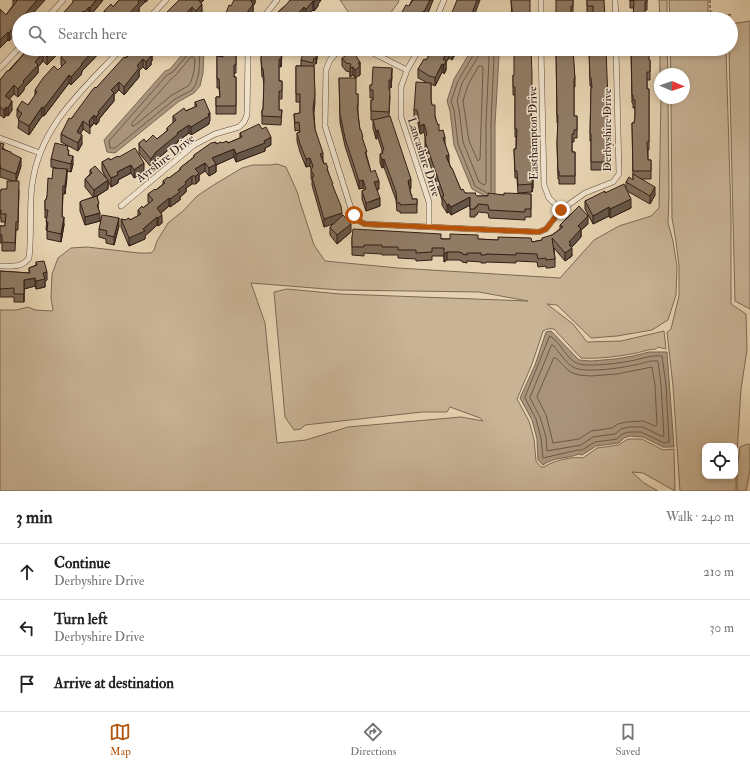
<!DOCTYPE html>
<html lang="en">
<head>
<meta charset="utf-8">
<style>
	body { margin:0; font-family:"IM FELL Double Pica",serif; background:#f6f6f6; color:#222 }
	.controls { position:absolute; right:12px; bottom:12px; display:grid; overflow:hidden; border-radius:8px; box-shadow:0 2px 6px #0003 }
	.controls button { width:36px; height:36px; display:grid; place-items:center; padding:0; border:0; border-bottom:1px solid #e0e0e0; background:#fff; color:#222; font:20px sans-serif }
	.compass { position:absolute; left:654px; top:68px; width:36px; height:36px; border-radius:50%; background:#fff; box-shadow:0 2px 6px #0003; rotate:92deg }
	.stop { position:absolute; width:12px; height:12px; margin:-9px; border:3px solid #b45309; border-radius:50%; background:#fff }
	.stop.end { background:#b45309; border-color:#fff; box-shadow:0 1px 4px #0008 }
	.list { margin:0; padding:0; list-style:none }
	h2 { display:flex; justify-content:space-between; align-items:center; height:52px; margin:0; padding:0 16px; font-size:17px }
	h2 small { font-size:13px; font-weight:400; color:#767676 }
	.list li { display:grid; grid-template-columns:26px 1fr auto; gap:12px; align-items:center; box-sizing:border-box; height:56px; padding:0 16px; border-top:1px solid #e0e0e0 }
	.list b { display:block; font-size:15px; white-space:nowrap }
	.list p { margin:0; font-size:13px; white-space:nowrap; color:#767676 }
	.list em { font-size:13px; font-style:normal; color:#767676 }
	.icon { flex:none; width:22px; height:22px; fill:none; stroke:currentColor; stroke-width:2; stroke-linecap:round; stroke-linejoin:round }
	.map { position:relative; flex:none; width:750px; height:491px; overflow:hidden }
	.search { position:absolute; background:#fff; box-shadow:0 2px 6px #0003; left:12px; right:12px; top:12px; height:44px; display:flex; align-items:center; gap:10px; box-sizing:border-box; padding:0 14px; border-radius:22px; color:#767676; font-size:15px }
	.sheet { height:220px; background:#fff }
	nav { display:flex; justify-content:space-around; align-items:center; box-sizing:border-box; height:56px; border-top:1px solid #e0e0e0; background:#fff; font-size:11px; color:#767676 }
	nav a { display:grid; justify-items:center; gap:2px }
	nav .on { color:#b45309 }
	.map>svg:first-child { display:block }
	.green { fill:#c8b395; stroke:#7e6854; fill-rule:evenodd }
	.water { fill:#a9947b; stroke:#7a6452 }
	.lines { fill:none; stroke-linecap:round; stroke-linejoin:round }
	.shore { stroke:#6e5848; stroke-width:1 }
	.minor-casing { stroke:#604a3b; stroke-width:6 }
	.path { stroke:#331d14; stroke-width:1; stroke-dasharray:3 2; stroke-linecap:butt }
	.minor { stroke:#efe2cc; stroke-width:5 }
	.wall { fill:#7c6a57; stroke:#331d14 }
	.shaded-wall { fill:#655647; stroke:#331d14 }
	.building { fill:#907b65; stroke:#331d14 }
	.route { stroke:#b45309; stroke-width:5 }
	.labels { text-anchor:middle; stroke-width:3; stroke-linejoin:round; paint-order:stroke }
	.street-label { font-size:12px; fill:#331d14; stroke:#efe2cc }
</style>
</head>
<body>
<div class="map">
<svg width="750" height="491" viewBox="0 0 750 491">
	<rect width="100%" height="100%" fill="#e6d2b0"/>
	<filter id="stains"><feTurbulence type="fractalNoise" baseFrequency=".005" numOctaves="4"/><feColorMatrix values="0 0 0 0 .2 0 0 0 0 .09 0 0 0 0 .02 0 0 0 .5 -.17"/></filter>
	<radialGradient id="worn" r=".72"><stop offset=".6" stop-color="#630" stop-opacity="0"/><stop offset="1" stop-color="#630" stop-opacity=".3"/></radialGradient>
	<path class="green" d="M340,0h59l-1,3 -12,16h-33z
		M659,0h8v19h-7z
		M669,0h39v19h-38z
		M750,21v288l-15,-8 -6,-252h2v-25z
		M660,49h7l1,25h-8z
		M670,49h56l5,167v88l15,10 1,36 -6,39 -5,81v21h-56l-7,-105 -6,-54 4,-3 8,-33v-30l-3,-25 -4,-23 -1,-120h13v-24h-13zM705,446h30v30h-30z
		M661,98h7l1,97 -1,28 5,18 4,25 -1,29 -8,25 -16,10 -35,6 -26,2 -34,-33 -10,-1 26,20 14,18 34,-1 43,-10 2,18 -8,-2 -2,2c-9,0 -16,4 -25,5 -16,3 -34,5 -50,4l-27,-29c-4,-1 -8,0 -11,2l-11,33 -15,35 12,22 5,18 2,22 5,6h3c8,-6 29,-11 39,-9l14,-10 22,-3 7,-5 4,-1h12l21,11 11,-1 1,42 -32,-18 -11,-1 12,11 14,8h-658v-181h16l12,-3 7,3 17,1 1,-1 -2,-12 1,-24 6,-16 13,-10 16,-1 52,6h12l3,-3 3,-9 11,-18 15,-12 14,-15 15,-10 30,-18 11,-3h17l7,-1 9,3 12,27 1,5 15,46 11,16 73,7 162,10 34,-38 25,-14 32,-10 8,-8zM251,283l88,7 140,2 49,9 -188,-7 -53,-5 -13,3 11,125 9,13 7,-1 4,-4 117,-13h25l3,-5 30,11 3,3 -22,-4 -113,10 -42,13 -29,3 -12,-120z
		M748,444l2,1v25l-4,21h-9v-22l3,-22z"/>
	<path class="water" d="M187,49h17l-1,24 -3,13 -6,7 -16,9 -63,51 -8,-1 -3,-12 61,-69 5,-2z
		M472,49h22l5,7 -4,68v75l-8,-2 -15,-8 -18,-44 -4,-34 -3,-10 7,-22z
		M551,331l28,29 12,1 24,-2 18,-3 16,-4h18l7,95h-11l-20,-10 -13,-1 -6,2 -5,5 -23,3 -14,9 -3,-1c-12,5 -26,3 -36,11l-5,-5 -1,-21 -5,-19 -12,-22 15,-33 11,-33z"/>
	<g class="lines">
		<path class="shore" d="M190,49l-1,4 -16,19 -6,3 -58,66 1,7h5l60,-49 17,-9 4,-6 3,-12 1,-23
			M476,49l-1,3 -17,29 -7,20 3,9 4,34 17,42 12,7
			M481,49l-2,6 -17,28 -5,18 2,8 4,33 16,40 5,3 2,-2v-60l3,-64 -3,-10
			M491,49l3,9 -3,65v69
			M191,57h2l2,2 -1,12 -3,11 -3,4 -16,9 -38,31h-2v-3l39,-44 5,-4z
			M479,66h3l1,2 -3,91 -2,2 -1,-2 -8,-18 -6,-40 5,-16z
			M550,336c11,6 17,25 29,28 11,3 44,-1 56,-4 9,-2 18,-5 27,-4l4,29 3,57 -5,1 -23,-11h-12l-7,2 -5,5 -22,3 -13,8h-4l-35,8 -2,-20 -5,-19 -11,-21z
			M552,345l2,1c6,7 12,18 21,22 11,5 47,0 59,-3 8,-1 15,-5 24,-4l3,24 3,51h-3l-18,-9h-14l-8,2 -6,5 -22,3 -12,8 -34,6 -1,-14 -6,-20 -10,-19z
			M554,358h2l14,14 9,3 12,1 26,-2 35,-7 3,18 2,40 -2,1 -12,-5 -17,1 -8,2 -6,4 -21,3 -12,8 -26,4 -7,-28 -9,-18z"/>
		<defs>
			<path id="minor" d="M615,0l1,19
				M46,19l17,-19
				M148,19l18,-19
				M262,19l15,-19
				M436,19l8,-19
				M541,19v-19
				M344,49l-6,2 -8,9 -4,10 -1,56 28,89 4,5 8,4 174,8 7,-3 15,-19 24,-17 28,-11 6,-8 -3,-125
				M365,49l42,21
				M419,49l-12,21 -6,17v30l28,85v25
				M541,49l3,136 5,13 12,12
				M0,68l19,-20
				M0,138l40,15
				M121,206l73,-61 21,-11 24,-7 5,-5 3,-7 1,-60 1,-6
				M0,266c11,0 22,2 29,-8 3,-24 0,-49 3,-73 8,-60 50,-94 89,-136"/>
		</defs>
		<use href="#minor" class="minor-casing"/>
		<path class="path" d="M710,0v11l5,3 16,1"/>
		<use href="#minor" class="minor"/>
	</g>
	<path class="wall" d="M13,0h32l-9,9 -17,10v10l-10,12 -1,-1 -8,8v-39l6,6 7,-10z
		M103,0l-13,16h-1l-4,3h-27l15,-16v-2z
		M119,0h29l-2,2h-1l-6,6v4l-7,7h-28v-8l9,-4z
		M204,0l-3,3 1,9 -6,7 -4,-4 -4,4h-28z
		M255,0v3l-2,3v5l-1,3 -4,5h-22v-6l5,-7z
		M321,0l-3,4v2l-4,5 -1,-1 -7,7 -2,-1 -3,3h-23v-7l8,-7z
		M412,0h21l-8,19h-27l11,-13z
		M511,0l19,19h-18z
		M573,0v14h-2l-15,5z
		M587,0l18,19 -12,-5h-6z
		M630,0h17v10h-2l-12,9 1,-11h-4z
		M28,49h34l-15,16 -4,-4 -5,6v6l-14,15v2l-6,7 -4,-3 -5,5 3,11 -4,6 -2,-1 -2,3 -4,-3v1v-36z
		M71,49h32l-21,22 -1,4 -10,10 -2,-2 -25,33h-2l-13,19 -11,-7 1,-8 -1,-2 -1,-1v-8l11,-4 7,-9v-6l23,-20 4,-4 -1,-1v-8z
		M132,49h33l-4,5 -5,-4 -4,4v7l-1,1v3l-5,5 -3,-3 -4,4v6l-15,18 -5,-5 -5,5v6l-15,18v2l-3,4 -2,-2 -4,5v6l-7,-5 -3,5 2,10 -4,7 -17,-9v-8l10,-15 25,-31 36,-37z
		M223,49h13v24h-2v4h2v37h-20v-17h4l-1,-9h-2v-32l6,1 2,-6 -2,-1z
		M262,49h20l-1,18h-2v14h3v18h-3v11h3l-1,15 -19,-1v-14h1l1,-24 -1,-9h-1l-1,-18z
		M310,49h13l-4,6 -2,-1v4l-1,6h-2v2l1,36 -1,11 1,16 8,32 5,10 14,46 9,15 -14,12 -7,-9v-8l4,-4 -10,4 -12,-42v-5l-1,-2v-9l-1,-3 -4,1 -6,-15 -3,-11v-8h2v-3l-4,1 -1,-17 6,-1v-11h-4v-36h5v-6l14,-8z
		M398,49h8l-2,4z
		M431,49h27l-6,11 -3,-2 -3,4v8l-2,4 -2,-2 -7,14 -4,-2v17l8,30 6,13 4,19 12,27 4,3 11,2 1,1h11l16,-1 27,-1v23h-6v3l-36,-2 -1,-5 -10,-1 -1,3h-2v2h-5v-12l-19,10 -2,-3 -2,1 -5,-8v-5l-17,-51v-12l-1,-5 -4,2 -3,-16h-3v-8l12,-28 -8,-4v-9l8,-9 5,-8z
		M556,49h18v7h-1l2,23v8h-1v29h3v22h-3v4h-2v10h3v32h-16v-5h-1l-1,-36 1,-20h-1z
		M631,49l18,11h1v20h-3v9h2v61h-1v10h3v19h-9l13,16 -5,9 -23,-13 4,17 -21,10 -1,-2 -16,8 -8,-15v-8l20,-8 21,-5v-6l7,-2 -1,-57h2l1,-5v-10h-2v-5h-1z
		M589,50h3l16,58 -1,24 1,38h-17v-29h-1v-7l1,-46v-2h-1z
		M342,58l18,4v13l-5,3 -2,-3 -3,2v-5l-4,-1 -4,-5z
		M513,75h1l17,73 2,39 -1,5 -14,1 -1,-15h-2l-1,-29h2v-12h-1v-42h-2z
		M392,76l-1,12h-2l1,10 -1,18 22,72 -1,1 1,6 1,4h5v14h-17v-2h-3l-1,-11 -12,-33 -2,1 -2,-5v-9h2v-4l-4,-12 -2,1 -3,-11v-8h-2v-20h2v-2h-3v-13h2z
		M339,78l17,16h2v20l2,16 11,42 8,17 -2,1 3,16 -14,5 -4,-12v-8l2,-1 -1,-2 -4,1 -14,-43 -5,-23z
		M195,102l15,19 -1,1v2l-18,11 -2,-2 -11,8v1l-22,18 -5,7 -12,-14v-10l18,-4 10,-8v-3l6,-5v-7l22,-9z
		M240,133l31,12 -6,3v3l-29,11 -2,-5 -18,8v7l-7,4 -4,-5 -6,4v6l-3,3h-4l-6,4v4l-6,5v3l-10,7 -1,-1 -8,7 1,10 -4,3 -1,-1 -12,11v3l-16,7 -8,-19v-8l4,1h5l8,-4v-6l5,-2 6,-5 -1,-1v-8l8,-4 7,-6v-3l6,-3 11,-8v-2l14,-11v-2l22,-11 12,-1 12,-5z
		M0,143l4,6 7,4 10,13 -5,15 3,10 -1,37v2h-2l-1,21h-13v-8h-2v-17h5v-4h-4v-4h-1v-27l7,-2 6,-8 -13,-4z
		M68,150l1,5 4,9 -2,8 -4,-1 -2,23h-2l-1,23 2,8 -3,17 -14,-3v-9h-1l1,-12h-2v-18h1l6,-21 4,-11 -5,-1v-8z
		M119,157l25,15 -10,6 -3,-5 -13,7v3l-7,4 -3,-6v8l-11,7 3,25 -15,4 -5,-14v-9l13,-5 -8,-10v-8l5,-5v-4l17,10 -5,-10v-8l8,-2z
		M588,224l-7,6v7l-10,11 1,8 -7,5 -11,-13 1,11v8l-6,1h-3v-2l-8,1 -1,-5 -21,-1v2l-30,-1v1h-5v-1l-14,-1v2l-5,-1v-1l-3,-1h-12l-3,2v-6h-12v4l-16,1v-2l-18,-1v-3h-16v-1l-18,-1v3l-12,-1v-18l98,2h28l54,3 10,-2 10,-5 8,-6v-4z
		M119,226l-5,19 -8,-2v-4l-7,-2v-8z
		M36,262l11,18 -2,1v6l-9,2 -1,-3 -11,3v13h-10v-5h-14v-26l29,2v-5l7,-3z"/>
	<path class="shaded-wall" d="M37,0h8l-17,19h-7z
		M96,0h7l-13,16v-8z
		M139,0h6v2l-6,6v4l-7,7h-8z
		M197,0h7l-7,7z
		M252,0h3v3l-2,3v5l-1,3 -4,5h-3z
		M316,0h5l-3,4v2l-4,5v-9z
		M430,0h3l-6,16 -3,3v-7z
		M477,0h3l-7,19h-3z
		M313,1v9l-7,7v-8z
		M202,4v8l-6,7v-8z
		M89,7v9l-4,3h-1v-7z
		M192,7v8l-4,4h-4v-3z
		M304,7v9l-3,3h-8z
		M83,11v8h-7z
		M423,11v8h-4z
		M19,21v8l-10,12v-8z
		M8,32v8l-8,8v-8z
		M55,49h7l-15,16v-8z
		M95,49h8l-21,22 -1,4 -10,10v-8l11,-14z
		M149,49h7v1l-4,4v7l-1,1v3l-5,5v-8z
		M161,49h4l-4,5z
		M281,49h1v5l-1,13z
		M319,49h4l-4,6z
		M454,49h4v1l-6,10v-9z
		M449,50v8l-3,4v8l-2,4 -1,-15z
		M43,53v8l-5,6v6l-14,15v2l-6,7v-8l17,-27z
		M317,53v5l-1,6v-5z
		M143,59v8l-4,4v6l-15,18v-8l13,-21z
		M360,62v13l-5,3v-8l3,-7z
		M442,64v8l-7,14v-8z
		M353,67v8l-3,2v-9z
		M392,68v8l-1,12v-8z
		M69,75v8l-25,33v-8z
		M119,82v8l-5,5v6l-15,18v2l-3,4v-8l2,-5 13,-22z
		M14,85v9l-9,10v-8z
		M12,101v9l-4,6v-8z
		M6,107v8l-2,3v-8z
		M42,107v9l-13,19v-9z
		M210,113v8l-1,1v2l-18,11v-8l17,-13z
		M94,115v8l-4,5 -1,-7z
		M83,121v8l-6,12v-9z
		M424,124v8l-4,2v-8z
		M189,125v8l-11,8v1l-22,18 -5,7v-8l5,-7 21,-19z
		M378,130v8l-2,1v-8z
		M82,135v9l-4,7v-8z
		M271,137v8l-6,3v3l-29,11v-8l28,-13z
		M445,137v8l-2,-7z
		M234,149v8l-18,8v7l-7,4v-8l3,-10z
		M323,153v9l-3,-8z
		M449,155v8l-3,-7z
		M73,156v8l-2,8v-8z
		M21,158v8l-5,16v-8z
		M310,158v8l-4,1v-8z
		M384,159v8l-2,1v-8z
		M144,163v9l-10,6v-8z
		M205,163v8l-6,4v6l-3,3 -1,-15z
		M131,165v8l-13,7v3l-7,4v-9l6,-6z
		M67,169v9l-2,16v-8z
		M192,176v8l-6,4v4l-6,5v3l-10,7v-8l8,-9 7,-8z
		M411,179v9l-3,2v-9z
		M533,179v8l-1,5v-8z
		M108,180v9l-14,9v-8z
		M363,180v8l-4,1v-8z
		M379,181v8l-5,2v-9z
		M655,187v8l-5,9v-8z
		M470,197v8l-19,10v-8z
		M169,198v8l-12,10v-8z
		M380,198v8l-14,5v-8z
		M631,199v9l-21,10v-9z
		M449,204v8l-2,1v-8z
		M609,207v9l-16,8v-8z
		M100,213v8l-15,4v-8z
		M342,213v8l-18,6v-8z
		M162,215v8l-4,3v-8z
		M588,216v8l-7,6v7l-10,11h1v8l-7,5v-8l4,-11 9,-16z
		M64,217v8l-3,17v-8z
		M157,217v8l-12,11v3l-16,7v-8l14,-9z
		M119,218v8l-5,19v-8z
		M351,224v8l-14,12v-9z
		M447,252v8l-3,2v-8z
		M47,272v8l-2,1v6l-9,2v-8l7,-8z
		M35,278v8l-11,3v13v-22z"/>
	<path class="building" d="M16,0h21l-16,19h-2v2l-10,12 -1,-1 -8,8v-31l6,6 11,-14z
		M73,0h23l-6,8 -1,-1 -5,5 -1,-1 -7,8h-18l15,-17z
		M119,0h20l-1,2 1,1 -15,16h-19l4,-4 -5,-4 7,-7 2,3z
		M179,0h19l4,4 -6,7 -4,-4 -8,9 3,3h-27z
		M234,0h18l-1,2 2,1 -1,3 -4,5 -3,8h-15l1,-4 -5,-2 3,-8 2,1z
		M290,0h26l-2,2 -1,-1 -7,8 -2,-2 -11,12h-8l-7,-7 8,-7z
		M413,0h17l-6,12 -1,-1 -4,8h-21l8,-14 3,1z
		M457,0h20l-7,19h-18l2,-3 -3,-1z
		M511,0h19v19h-17z
		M556,0h17v6h-2v13h-15z
		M587,0h17l1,19h-12v-13h-6z
		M630,0h17v2h-2v17h-14h2l1,-19 -4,1z
		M352,12l4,7h-14z
		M327,13l6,6h-11z
		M28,49h27l-8,8 -4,-4 -8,9 3,3 -15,16 1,1 -6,7 -4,-4 -9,11 7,5 -4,7 -2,-1 -2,3 -4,-3v-27l7,-9 3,-1z
		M71,49h24l-13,14 -1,3 -10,11 -2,-2 -25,33 -2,-1 -13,19 -11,-6 4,-7 -4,-2 1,-1 -2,-1 5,-8 6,4 9,-13 -2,-2 8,-12 11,-12 4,4 8,-8 -5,-5 7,-7 1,1z
		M133,49h16l3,3 -2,3 1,1 -5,6 -3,-3 -6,7 2,2 -15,19 -5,-5 -8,8 3,3 -16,19 1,1 -3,4 -2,-2 -5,6 1,5 -7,-5 -6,11 5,3 -4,8 -17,-9 8,-16 2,1 22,-30 2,-2 1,1 28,-31 2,1 7,-8z
		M262,49h20l-1,10h-2v22h3v10h-3v19h3l-1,7 -19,-1v-6h1l1,-31 -1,-10h-1l-1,-10z
		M432,49h22l-2,2 -3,-1 -6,9 3,2 -2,4 -2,-1 -7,14 -4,-2v1l-13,-8 6,-10 2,1 7,-11z
		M514,49h17l1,26 -1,73h1l1,31 -1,5 -14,1 -1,-14h-2l-1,-22h2l1,-20h-2v-42h-2v-12h1z
		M556,49h17l2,30h-1v37h3v14h-3v4h-2v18h3v24h-16v-5h-1l-1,-28 1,-28h-1z
		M592,49h14l2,51 -1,28 1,34h-17v-28h-1l1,-46h1l-1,-10h-1l-1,-28h3z
		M631,49h18v11h1v12h-3v17h2v53h-2l1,18h3v11h-18l-1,-48h2l1,-6v-17h-2v-5h-1z
		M304,50l13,3 -1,6 -2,-1 -1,5 -12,-3z
		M223,51h13v14h-2v12h2v29h-20v-9h4l-1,-18h-2v-23l6,1z
		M353,51l7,11 -2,1 2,3 -5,4 -2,-3 -3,1 1,-4 -5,-1 -4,-5z
		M296,66h18l1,28 -2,15 2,20 8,24 -3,1 4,10 2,-1 2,5 -1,1 6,15h-1l9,22 1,7 -18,6 -12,-42 2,-1 -3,-6 2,-4 -3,-8 -4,1 -6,-15 -3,-11 3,-1 -1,-10 -4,1 -1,-9 6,-1v-19h-4z
		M373,67l19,1 -1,12h-2v10h1l-1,22 -18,-1v-11h2v-10h-3v-5h2z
		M339,78h17v16h2v12h-1l3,24h1l2,7h-1l5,15h-2l6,20 4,-2 4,11 -5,1 6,16 -14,5 -4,-12 4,-2 -3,-9 -4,1 -14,-43 -5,-24z
		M416,82l15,1v17l1,5h3v12l3,8 1,-1v7l4,-1 2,7 -2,1 6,17 -3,1 5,12h1l9,22 2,-1 2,4h11l-1,1 2,2h11v-3l16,2v-2l27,1v15h-6v3l-36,-2 -1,-5 -10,-1 -1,3h-2v2h-5v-12l-19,10 -2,-3 -2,1 -5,-8 2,-1 -19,-55h1l-1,-3 2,-4 -3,-10 -4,2 -3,-16h-3z
		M204,99l6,14 -2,1 1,2 -18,11 -2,-2 -12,8 1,1 -22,18 -5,7 -12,-14v-2l5,-4 2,3 7,-7 4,4 11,-9 -1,-2 9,-8 -3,-4 11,-8 2,3 11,-5 -2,-4z
		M390,116l21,63 -3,2 3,14h1v4h5v5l-17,1v-2h-3l-1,-11 -12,-33 -2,1 -2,-6 3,-1 -1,-2 2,-1 -6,-20 -2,1 -3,-11z
		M259,124l3,5 4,-2 5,10 -7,4 1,2 -29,11 -2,-5 -22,9 4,6 -7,4 -4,-5 -10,6 4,4 -3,3h-4l-7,6 1,2 -8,6 2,2 -10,7 -1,-1 -12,10 5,7 -4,3 -1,-1 -14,12 2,2 -16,7 -8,-19 4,1 4,-2 1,2 11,-6 -3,-4 4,-4 1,2 10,-8 -5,-6 7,-5 1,1 9,-7 -2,-2 5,-4 1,1 12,-9 -1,-1 14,-11v-2l17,-12 5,-1v2l5,-2 1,1 5,-2 1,2 14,-6 -2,-4z
		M0,143l4,1 -2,5 9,3v1l10,5 -5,16 -16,-6 1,-2 -1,-1z
		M55,143l13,3 -1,4h2l-1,5 5,1 -2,8 -20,-5z
		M135,148l9,15 -10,7 -3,-5 -14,7 1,3 -7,3 -9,-16 7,-4 1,2 8,-4 1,1z
		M95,166l13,14 -14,10 -9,-11 7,-6 -2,-3z
		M53,168l14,1 -2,17h-2l-1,31h2l-3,17 -14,-3 1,-9h-2l2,-12h-3v-10h1l1,-4 1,-18 4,1z
		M633,174l22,13 -5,9 -24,-14 3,-5 4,3z
		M7,181h12v2l-1,36v3h-2l-1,21 -13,-1v-7h-2v-9h5l1,-12h-5v-4h-1v-19h1v-2h6z
		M624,184l7,15 -21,10 -1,-2 -16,9 -8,-15 20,-10v2z
		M97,196l2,8 -2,1 3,8 -15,4 -5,-15 1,-1z
		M579,206l9,10 -10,10 3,3 -12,13 2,2 -2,1 3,3 -7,5 -13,-15 3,21 -9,1v-2l-8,1 -1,-5 -21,-1v2l-30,-1v1h-5v-2h-14v2l-5,-1v-1l-3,-1h-12l-3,2v-6h-12v4l-16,1v-3h-18v-3h-16v-2h-18v2h-12v-10l1,-8 88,5v5h9v-5l28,1v4l20,1v-3l33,1 1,4 10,-2v-2l10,-3 11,-8 -3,-2z
		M102,215l17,3 -5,19 -8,-2 1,-4 -8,-2z
		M343,215l8,9 -14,11 -7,-8z
		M44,261l3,11 -4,1 2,6 -9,2 -1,-3 -11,2v14h-10v-6l-14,1v-18l30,2 -1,-5 8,-3 -1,-3z"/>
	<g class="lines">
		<path class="route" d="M354,215l3,5 8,4 174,8 7,-3 15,-19"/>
	</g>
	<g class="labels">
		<g class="street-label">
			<text transform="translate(607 130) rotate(-90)" y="4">Derbyshire Drive</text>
			<text transform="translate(533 133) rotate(-91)" y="4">Easthampton Drive</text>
			<text transform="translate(424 157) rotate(72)" y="4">Lancashire Drive</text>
			<text transform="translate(165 158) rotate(-38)" y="4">Ayrshire Drive</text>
		</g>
	</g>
	<rect width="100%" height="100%" filter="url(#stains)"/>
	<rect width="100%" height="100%" fill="url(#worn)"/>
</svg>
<div class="controls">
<button><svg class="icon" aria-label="locate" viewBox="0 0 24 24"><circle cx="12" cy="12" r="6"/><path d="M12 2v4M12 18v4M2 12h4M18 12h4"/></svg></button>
</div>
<svg class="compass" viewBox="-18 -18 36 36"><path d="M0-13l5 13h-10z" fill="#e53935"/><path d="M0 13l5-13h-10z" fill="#767676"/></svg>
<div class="stop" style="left:354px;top:215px"></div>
<div class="stop end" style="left:561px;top:210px"></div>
<div class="search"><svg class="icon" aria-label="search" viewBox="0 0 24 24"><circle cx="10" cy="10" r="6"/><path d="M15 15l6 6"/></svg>Search here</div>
</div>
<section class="sheet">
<h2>3 min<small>Walk · 240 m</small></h2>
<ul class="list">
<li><svg class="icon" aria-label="ahead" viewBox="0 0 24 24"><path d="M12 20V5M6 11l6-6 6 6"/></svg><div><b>Continue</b><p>Derbyshire Drive</p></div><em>210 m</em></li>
<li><svg class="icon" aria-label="left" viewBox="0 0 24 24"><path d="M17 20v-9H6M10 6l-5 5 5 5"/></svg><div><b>Turn left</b><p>Derbyshire Drive</p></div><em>30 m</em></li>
<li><svg class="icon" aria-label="arrive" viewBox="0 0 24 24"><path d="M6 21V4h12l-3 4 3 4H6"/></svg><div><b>Arrive at destination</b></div></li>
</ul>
</section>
<nav>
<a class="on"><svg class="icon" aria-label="map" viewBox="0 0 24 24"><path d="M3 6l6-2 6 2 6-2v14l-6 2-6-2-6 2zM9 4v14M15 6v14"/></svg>Map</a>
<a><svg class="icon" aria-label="directions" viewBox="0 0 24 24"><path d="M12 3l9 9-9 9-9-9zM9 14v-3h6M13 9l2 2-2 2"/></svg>Directions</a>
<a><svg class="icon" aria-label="saved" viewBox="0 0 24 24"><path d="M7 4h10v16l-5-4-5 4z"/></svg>Saved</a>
</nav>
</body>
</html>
